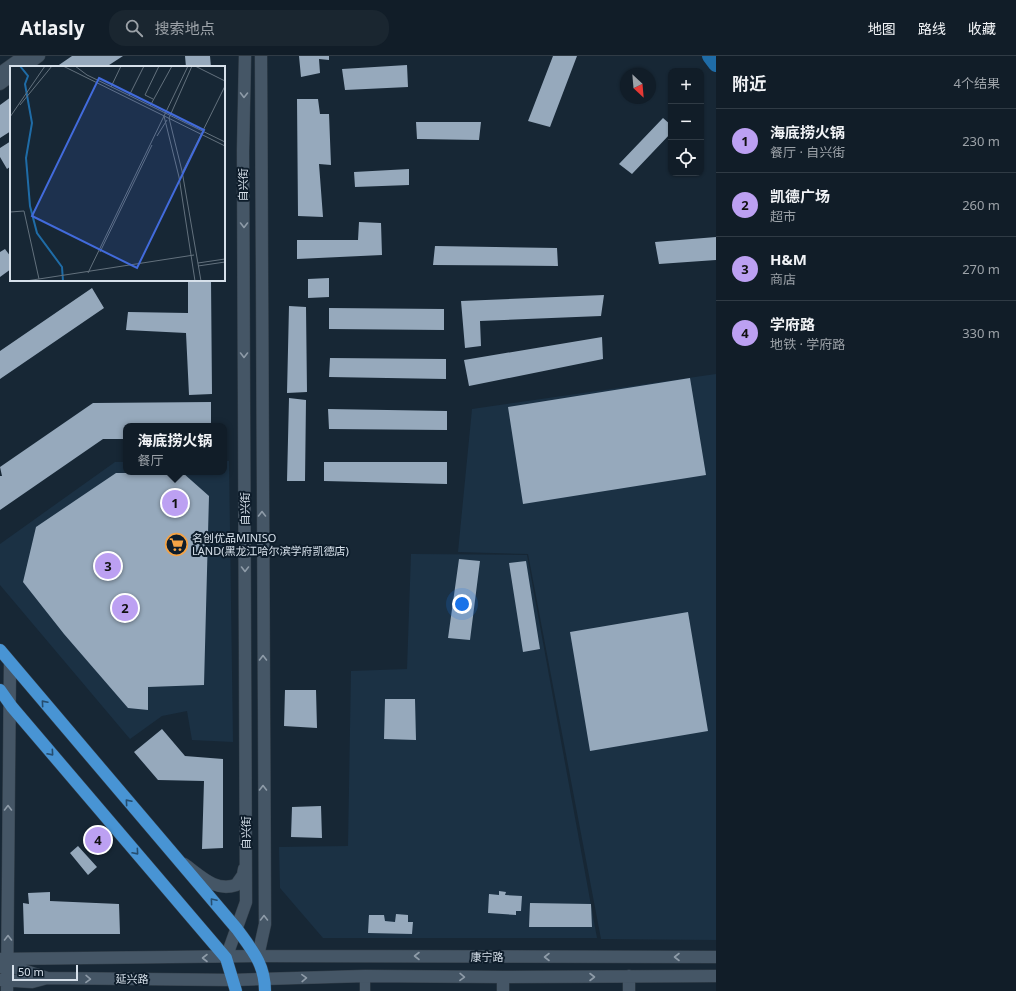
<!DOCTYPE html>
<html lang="zh">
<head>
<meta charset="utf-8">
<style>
	body { margin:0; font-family:"Noto Sans","Noto Sans SC",sans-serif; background:#1a2630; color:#f1f3f6 }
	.controls { position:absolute; right:12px; top:12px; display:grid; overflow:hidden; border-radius:8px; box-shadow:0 1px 3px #0004 }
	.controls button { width:36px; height:36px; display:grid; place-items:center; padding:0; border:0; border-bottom:1px solid #303b45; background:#111d28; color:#f1f3f6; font:20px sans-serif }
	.compass { position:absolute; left:620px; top:12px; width:36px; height:36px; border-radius:50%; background:#111d28; box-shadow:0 1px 3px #0004; rotate:154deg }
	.scale { position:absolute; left:12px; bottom:10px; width:66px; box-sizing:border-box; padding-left:4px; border:2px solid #d6e0ea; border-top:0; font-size:11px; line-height:14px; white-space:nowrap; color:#d6e0ea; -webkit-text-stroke:3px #0e1d2b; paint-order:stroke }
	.you { position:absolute; left:462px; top:548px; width:14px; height:14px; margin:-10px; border:3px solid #fff; border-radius:50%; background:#1a73e8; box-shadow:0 0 0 6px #1a73e833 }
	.badge { display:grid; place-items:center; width:26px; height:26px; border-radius:50%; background:#bca0f2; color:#111; font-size:13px; font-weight:700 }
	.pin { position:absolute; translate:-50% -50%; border:2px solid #fff; box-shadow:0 1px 4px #0006 }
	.popup { position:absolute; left:123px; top:367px; width:104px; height:52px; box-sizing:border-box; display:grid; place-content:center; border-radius:8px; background:#111d28; filter:drop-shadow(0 1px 3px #0005); font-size:13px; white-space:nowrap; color:#9ca2a8 }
	.popup b { font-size:15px; color:#f1f3f6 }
	.popup::after { content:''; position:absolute; left:50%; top:100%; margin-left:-8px; border:8px solid transparent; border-top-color:#111d28 }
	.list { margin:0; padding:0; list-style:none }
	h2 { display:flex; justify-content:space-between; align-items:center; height:52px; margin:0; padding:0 16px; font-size:17px }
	h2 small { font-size:13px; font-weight:400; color:#9ca2a8 }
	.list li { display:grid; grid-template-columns:26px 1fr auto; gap:12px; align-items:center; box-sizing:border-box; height:64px; padding:0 16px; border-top:1px solid #303b45 }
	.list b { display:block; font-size:15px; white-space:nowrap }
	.list p { margin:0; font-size:13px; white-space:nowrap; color:#9ca2a8 }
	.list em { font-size:13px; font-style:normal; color:#9ca2a8 }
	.icon { flex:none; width:22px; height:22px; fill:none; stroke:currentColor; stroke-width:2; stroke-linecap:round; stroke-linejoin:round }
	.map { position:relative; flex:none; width:716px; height:935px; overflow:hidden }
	header { display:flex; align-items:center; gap:24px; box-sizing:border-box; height:56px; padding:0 20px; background:#111d28; border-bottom:1px solid #303b45 }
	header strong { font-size:19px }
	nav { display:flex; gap:22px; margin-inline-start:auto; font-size:14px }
	.search { width:280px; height:36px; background:#1a2630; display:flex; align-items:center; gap:10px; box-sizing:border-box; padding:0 14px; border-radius:16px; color:#9ca2a8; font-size:15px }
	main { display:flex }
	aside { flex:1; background:#111d28 }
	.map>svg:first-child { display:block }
	.built { fill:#1b3144 }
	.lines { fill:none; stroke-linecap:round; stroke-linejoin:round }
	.river { stroke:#1f6ca7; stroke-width:16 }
	.building { fill:#96a9bc }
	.street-casing { stroke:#36424d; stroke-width:11 }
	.secondary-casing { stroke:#36424d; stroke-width:13 }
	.highway-casing { stroke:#36424d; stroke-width:13 }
	.street { stroke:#455666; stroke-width:10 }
	.secondary { stroke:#455666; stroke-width:12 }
	.highway { stroke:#4894d4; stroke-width:12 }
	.oneway { stroke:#8e9ba8 }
	.oneway2 { stroke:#254d6f }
	.labels { text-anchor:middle; stroke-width:4; stroke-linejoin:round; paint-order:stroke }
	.street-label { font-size:11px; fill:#d6e0ea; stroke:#0e1d2b }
	.poi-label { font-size:11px; fill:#d6e0ea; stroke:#0e1d2b; text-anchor:start }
	.inset-river { fill:none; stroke:#1f6ca7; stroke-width:2 }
	.inset-road { fill:none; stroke:#63717d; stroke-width:1 }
	.view { fill:#426bdc; fill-opacity:0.15; stroke:#426bdc; stroke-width:2 }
	.inset-edge { fill:none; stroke:#d6e0ea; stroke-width:2 }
</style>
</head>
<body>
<header>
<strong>Atlasly</strong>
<div class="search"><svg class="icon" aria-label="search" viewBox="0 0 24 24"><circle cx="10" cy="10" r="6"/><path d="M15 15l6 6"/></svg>搜索地点</div>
<nav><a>地图</a><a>路线</a><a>收藏</a></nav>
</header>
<main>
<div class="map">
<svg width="716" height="935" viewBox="0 0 716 935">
	<rect width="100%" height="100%" fill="#172735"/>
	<path class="built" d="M716,318v566l-115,-1 -73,-385 -70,-2 14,-143z
		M224,405h5l4,281 -41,-2 -5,-29 -25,5 -32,23 -130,-154v-41l115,-82h11v10h98z
		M411,498l116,1 70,383h-274l-43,-50 -1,-41 69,-1 3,-175 56,-2z"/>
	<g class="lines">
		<path class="river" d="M710,0l6,8"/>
	</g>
	<path class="building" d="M72,0h51l-17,11h-50z
		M185,0h25l1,11h-25z
		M299,0h30v4l-10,-1 1,14 -19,4z
		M553,0h24l-27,71 -22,-6z
		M407,9l1,22 -63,3 -3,-21z
		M11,41v34l-11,7v-33z
		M297,43h21l2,15h9l2,51 -12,-1 4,53 -25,-1z
		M663,62l8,7v8l-39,41 -13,-10z
		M416,66h65l-2,18 -62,-1z
		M11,85v25l-4,3 -7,-12v-9z
		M409,113v16l-54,2 -1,-15z
		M359,166l22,1 1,32 -85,4v-19h61z
		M716,181v23l-57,4 -4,-22z
		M435,190l122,2 1,18 -125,-1z
		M5,193l6,8v12l-11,8v-25z
		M329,222v19l-21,1v-19z
		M188,224h23l1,114 -23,1 -3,-62 -60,-3 2,-18 60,1z
		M92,232l12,20 -104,71v-28z
		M604,239l-3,21 -121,5 1,25 -16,2 -4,-47z
		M289,250l17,1 1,85 -20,1z
		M329,252l115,1v21l-115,-1z
		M602,281l1,22 -134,27 -5,-26z
		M330,302l116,1v20l-117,-2z
		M690,322l16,97 -183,29 -15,-97z
		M289,342l17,2 -1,81h-18z
		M211,346v24h-85v13h-23l-103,71v-34h2l-2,-9 93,-64z
		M328,353l119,2v19l-118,-1z
		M324,406h123v22l-123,-3z
		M116,417h67l26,23 -5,189 -56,2v23l-20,-2 -64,-74 -41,-52 13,-55z
		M459,503l21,2 -10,79 -22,-2z
		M526,505l14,88 -17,3 -14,-89z
		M688,556l20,119 -118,20 -20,-119z
		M285,634h31l1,38 -33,-2z
		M385,643h30l1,41 -32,-1z
		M162,673l23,27 38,3v89l-21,1 2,-68 -46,-1 -24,-28z
		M321,750l1,32 -31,-1 1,-30z
		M78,790l19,21 -9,8 -18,-22z
		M499,835l7,1 -1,3 17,1 -1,15h-5v4l-28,-2 1,-19 10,1z
		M50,836v9l69,3 1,30h-96l-1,-31 6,1 -1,-11z
		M530,847l61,1 1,23h-63z
		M396,858l12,1v7h5l-1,12 -44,-1 1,-18h15l1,6 10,1z"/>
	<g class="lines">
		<defs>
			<path id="street" d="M365,920v15"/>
			<path id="secondary" d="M24,11l15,-11
				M0,17l24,-17
				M0,28l11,-8
				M184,808c17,12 31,28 52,21l7,-10 1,-6
				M258,900l7,-32 -4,-868
				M226,902l20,-56 -3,-751 2,-95
				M0,903l258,-3 458,1
				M1,911h12l34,11
				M629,920v15
				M0,924l32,2 15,-4 186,2 132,-4 138,1 213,-1
				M7,935l3,-328
				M503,935v-14"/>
			<path id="highway" d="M0,594l237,279c15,21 28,35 28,62
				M0,634l12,17 214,251 10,33"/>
		</defs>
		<use href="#street" class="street-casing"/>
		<use href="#secondary" class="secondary-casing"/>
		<use href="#highway" class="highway-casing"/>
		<use href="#street" class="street"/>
		<use href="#secondary" class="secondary"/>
		<use href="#highway" class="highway"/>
	</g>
	<defs><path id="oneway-chevron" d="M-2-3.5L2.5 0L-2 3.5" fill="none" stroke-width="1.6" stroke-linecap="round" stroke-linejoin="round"/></defs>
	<g class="oneway">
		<use href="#oneway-chevron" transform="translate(244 39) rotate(91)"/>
		<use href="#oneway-chevron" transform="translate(244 169) rotate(90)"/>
		<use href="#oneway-chevron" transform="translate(244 299) rotate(90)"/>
		<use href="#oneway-chevron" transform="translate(262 458) rotate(-90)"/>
		<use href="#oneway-chevron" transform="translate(245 513) rotate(90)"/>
		<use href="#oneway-chevron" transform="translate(263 602) rotate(-90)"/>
		<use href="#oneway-chevron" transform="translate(263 732) rotate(-90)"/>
		<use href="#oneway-chevron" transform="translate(8 752) rotate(-90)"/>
		<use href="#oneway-chevron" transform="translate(264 862) rotate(-90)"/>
		<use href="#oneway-chevron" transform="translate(8 882) rotate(-90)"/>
		<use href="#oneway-chevron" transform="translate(417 900) rotate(-180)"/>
		<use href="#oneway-chevron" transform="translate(547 901) rotate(-180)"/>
		<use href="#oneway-chevron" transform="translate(677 901) rotate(-180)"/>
		<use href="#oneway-chevron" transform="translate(205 902) rotate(180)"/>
		<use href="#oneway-chevron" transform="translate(462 921) rotate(1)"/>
		<use href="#oneway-chevron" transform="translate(592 921)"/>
		<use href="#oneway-chevron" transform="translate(304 922) rotate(-2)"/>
		<use href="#oneway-chevron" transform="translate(88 923) rotate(1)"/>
	</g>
	<g class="oneway2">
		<use href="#oneway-chevron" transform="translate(44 647) rotate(-131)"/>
		<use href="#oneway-chevron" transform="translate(51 697) rotate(49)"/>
		<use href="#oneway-chevron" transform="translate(128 746) rotate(-131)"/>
		<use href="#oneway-chevron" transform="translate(136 796) rotate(49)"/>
		<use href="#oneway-chevron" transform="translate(213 845) rotate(-130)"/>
	</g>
	<defs>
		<symbol id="supermarket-ring" viewBox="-11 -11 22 22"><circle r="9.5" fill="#0e1d2b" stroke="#f5a345" stroke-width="1.5"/><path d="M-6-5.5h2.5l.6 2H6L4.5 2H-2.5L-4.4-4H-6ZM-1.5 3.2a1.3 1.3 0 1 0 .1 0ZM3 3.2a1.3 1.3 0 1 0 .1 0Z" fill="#f5a345"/></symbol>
	</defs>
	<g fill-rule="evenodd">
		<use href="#supermarket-ring" x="164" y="476" width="25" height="25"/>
	</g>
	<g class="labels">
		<g class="street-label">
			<text transform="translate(243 129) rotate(-90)" y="4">自兴街</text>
			<text transform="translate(245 453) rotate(-90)" y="4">自兴街</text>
			<text transform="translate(246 777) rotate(-90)" y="4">自兴街</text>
			<text x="487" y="905">康宁路</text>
			<text transform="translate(132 923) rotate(1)" y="4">延兴路</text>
		</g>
		<g class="poi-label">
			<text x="192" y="486">名创优品MINISO<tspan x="192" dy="13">LAND(黑龙江哈尔滨学府凯德店)</tspan></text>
		</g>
	</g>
	<g transform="translate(10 10)">
		<rect width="215" height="215" fill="#172735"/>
		<path class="inset-river" d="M10,0l8,10 -3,8 7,39 -6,35 4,48 7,27 25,34 1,14"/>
		<path class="inset-road" d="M53,0l162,80M65,0l12,9 138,67M178,0l-24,50 15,61 16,104M182,0l-23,52 13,53 19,110M185,0l30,15M101,21l10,-21M119,30l15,-30M143,33l-8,-4 14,-29M10,39l32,-39M140,40l22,-40M0,51l35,-51M147,70l10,-16M172,107l43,-87M0,146l14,-1 15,68M90,186l52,-107M188,197l27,-4M188,200l27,-4M78,207l76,-157M16,215l168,-26"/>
		<path class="view" d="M89,12l105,52 -67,138 -105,-52z"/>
		<rect width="215" height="215" class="inset-edge"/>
	</g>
</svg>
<div class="controls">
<button>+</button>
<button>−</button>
<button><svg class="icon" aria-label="locate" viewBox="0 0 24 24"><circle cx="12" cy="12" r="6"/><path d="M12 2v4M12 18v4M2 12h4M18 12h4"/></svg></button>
</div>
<svg class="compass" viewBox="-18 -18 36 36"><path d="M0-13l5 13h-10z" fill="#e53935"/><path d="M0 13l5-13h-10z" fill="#9ca2a8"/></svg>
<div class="scale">50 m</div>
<div class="you"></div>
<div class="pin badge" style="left:175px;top:447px">1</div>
<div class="popup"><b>海底捞火锅</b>餐厅</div>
<div class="pin badge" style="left:125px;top:552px">2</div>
<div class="pin badge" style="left:108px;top:510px">3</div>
<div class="pin badge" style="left:98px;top:784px">4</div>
</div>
<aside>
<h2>附近<small>4个结果</small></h2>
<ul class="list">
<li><span class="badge">1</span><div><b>海底捞火锅</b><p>餐厅 · 自兴街</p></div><em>230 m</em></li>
<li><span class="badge">2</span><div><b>凯德广场</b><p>超市</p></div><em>260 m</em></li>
<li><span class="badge">3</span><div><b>H&amp;M</b><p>商店</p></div><em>270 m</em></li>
<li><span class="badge">4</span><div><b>学府路</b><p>地铁 · 学府路</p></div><em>330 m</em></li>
</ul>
</aside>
</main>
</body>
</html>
